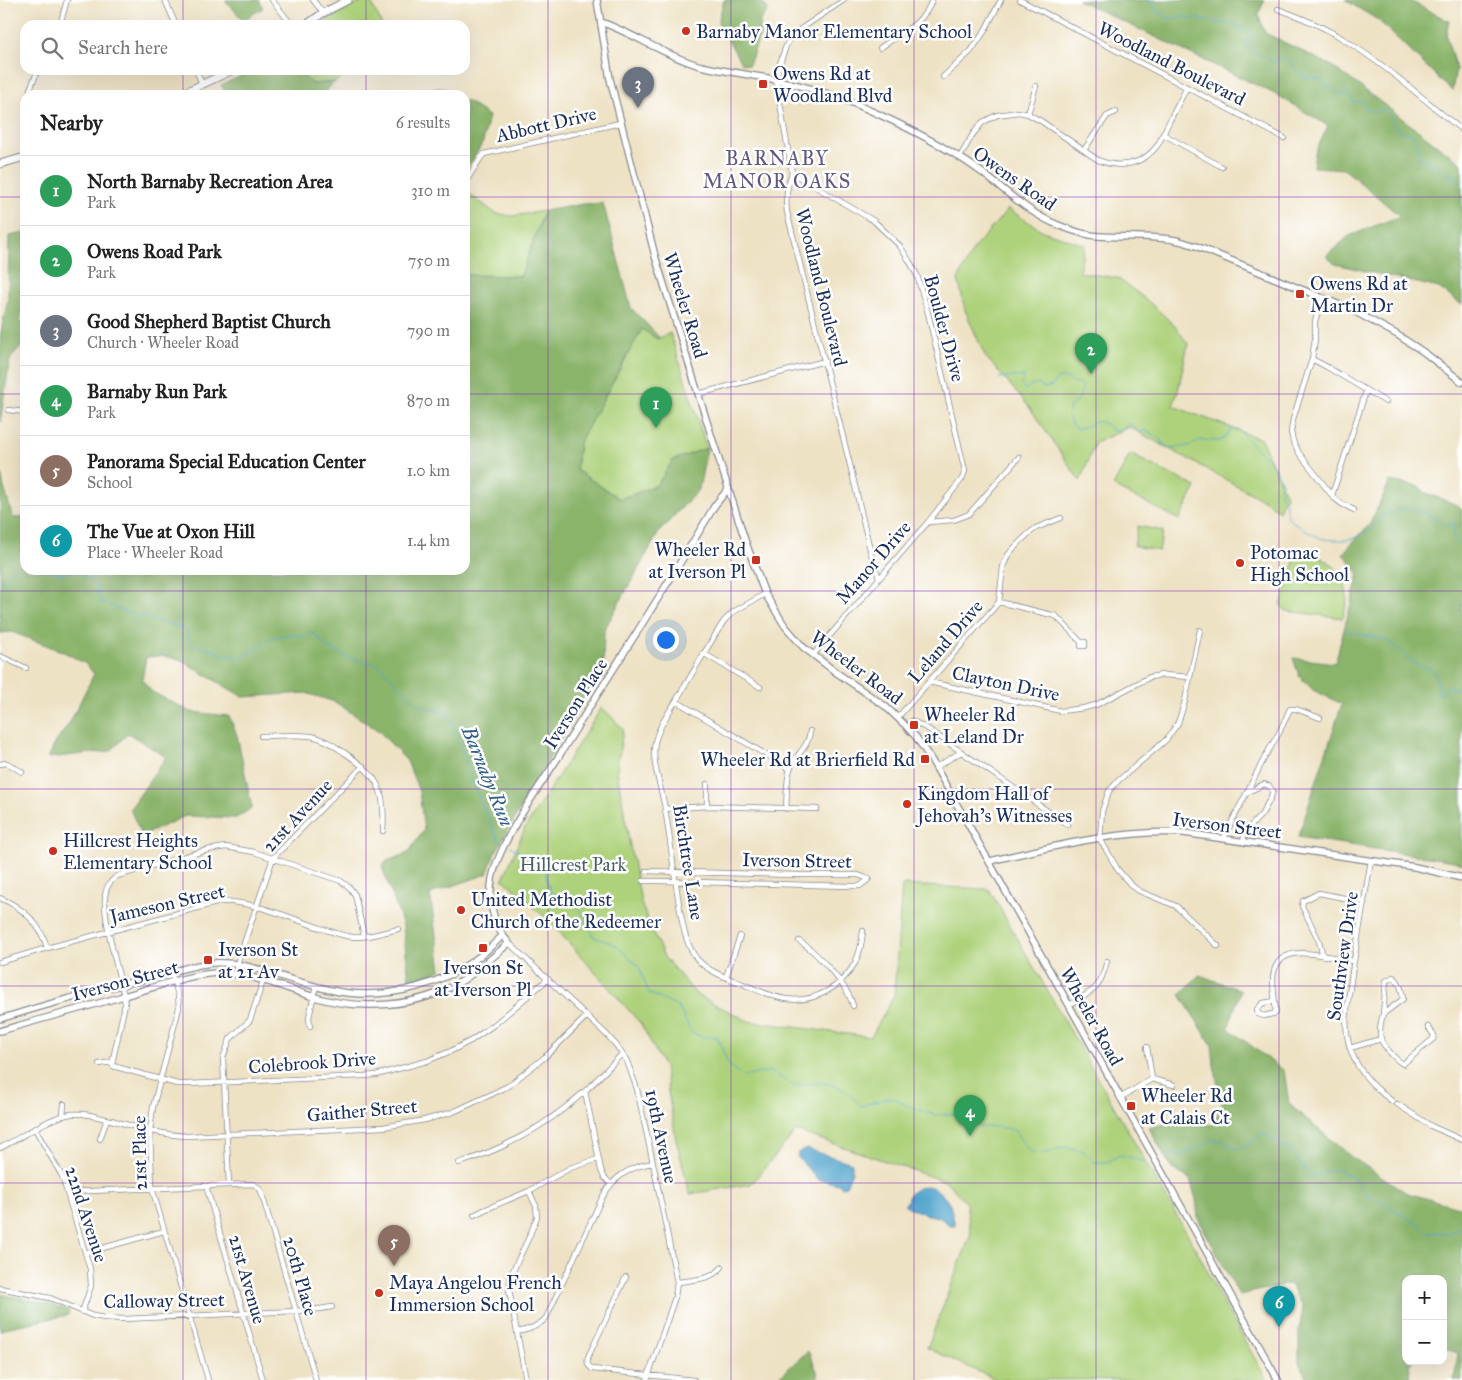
<!DOCTYPE html>
<html lang="en">
<head>
<meta charset="utf-8">
<style>
	body { margin:0; font-family:"IM FELL Great Primer",serif; background:#f2f2f2; color:#222 }
	.controls { position:absolute; right:15px; bottom:15px; display:grid; overflow:hidden; border-radius:10px; box-shadow:0 5px 20px #0002 }
	.controls button { width:45px; height:45px; display:grid; place-items:center; padding:0; border:0; border-bottom:1px solid #e0e0e0; background:#fff; color:#222; font:25px sans-serif }
	.you { position:absolute; left:665px; top:639px; width:18px; height:18px; margin:-12px; border:4px solid #fff; border-radius:50%; background:#1a73e8; box-shadow:0 0 0 8px #1a73e833 }
	.badge { display:grid; place-items:center; width:32px; height:32px; border-radius:50%; background:#b45309; color:#fff; font-size:16px; font-weight:700 }
	.pin { position:absolute; translate:-50% -41px; filter:drop-shadow(0 1px 2px #0008) }
	.pin::after { content:''; position:absolute; top:26px; width:18px; height:15px; background:inherit; clip-path:polygon(0 0,100% 0,50% 100%) }
	.list { margin:0; padding:0; list-style:none }
	h2 { display:flex; justify-content:space-between; align-items:center; height:65px; margin:0; padding:0 20px; font-size:21px }
	h2 small { font-size:16px; font-weight:400; color:#767676 }
	.list li { display:grid; grid-template-columns:32px 1fr auto; gap:15px; align-items:center; box-sizing:border-box; height:70px; padding:0 20px; border-top:1px solid #e0e0e0 }
	.list b { display:block; font-size:19px; white-space:nowrap }
	.list p { margin:0; font-size:16px; white-space:nowrap; color:#767676 }
	.list em { font-size:16px; font-style:normal; color:#767676 }
	.icon { flex:none; width:28px; height:28px; fill:none; stroke:currentColor; stroke-width:2; stroke-linecap:round; stroke-linejoin:round }
	.map { position:relative; flex:none; width:1462px; height:1380px; overflow:hidden }
	.search { position:absolute; background:#fff; box-shadow:0 5px 20px #0002; left:20px; top:20px; width:450px; height:55px; display:flex; align-items:center; gap:12px; box-sizing:border-box; padding:0 18px; border-radius:15px; color:#767676; font-size:19px }
	.panel { position:absolute; background:#fff; box-shadow:0 5px 20px #0002; left:20px; top:90px; width:450px; height:485px; border-radius:15px }
	.map>svg:first-child { display:block }
	.green { fill:#aed27b; stroke:#64806c }
	.forest { fill:#8ab46b; stroke:#527264 }
	.water { fill:#51a4cc; stroke:#366a95 }
	.lines { fill:none; stroke-linecap:round; stroke-linejoin:round }
	.stream { stroke:#51a4cc; stroke-width:1 }
	.street-casing { stroke:#848891; stroke-width:6 }
	.secondary-casing { stroke:#848891; stroke-width:8 }
	.primary-casing { stroke:#848891; stroke-width:9 }
	.street { stroke:#fff; stroke-width:4.5 }
	.secondary { stroke:#fff; stroke-width:5.5 }
	.primary { stroke:#fff; stroke-width:7 }
	.grid { fill:none; stroke:#7b2cbf; stroke-width:1; stroke-opacity:0.55 }
	.poi-dot { fill:#c8321e; stroke:#fff; stroke-width:2 }
	.labels { text-anchor:middle; stroke-width:5; stroke-linejoin:round; paint-order:stroke }
	.poi-label { font-size:19px; fill:#1b2f5e; stroke:#fff; text-anchor:start }
	.street-label { font-size:19px; fill:#1b2f5e; stroke:#fff }
	.park-label { font-size:19px; fill:#476067; stroke:#fff }
	.neighbourhood-label { font-size:20px; letter-spacing:1px; fill:#5f5881; stroke:#fff }
	.water-label { font-size:20px; font-style:italic; fill:#315e8a; stroke:#fff }
</style>
</head>
<body>
<div class="map">
<svg width="1462" height="1380" viewBox="0 0 1462 1380">
	<rect width="100%" height="100%" fill="#fff"/>
	<filter id="ink" filterUnits="userSpaceOnUse"><feTurbulence type="fractalNoise" baseFrequency=".02" numOctaves="2"/><feDisplacementMap in="SourceGraphic" scale="10" xChannelSelector="R" yChannelSelector="G"/><feConvolveMatrix kernelMatrix="1 2 1 2 8 2 1 2 1" color-interpolation-filters="sRGB"/></filter>
	<filter id="wash" filterUnits="userSpaceOnUse"><feTurbulence type="fractalNoise" baseFrequency=".0096" numOctaves="4" result="noise"/><feDisplacementMap in="SourceGraphic" scale="20" xChannelSelector="R" yChannelSelector="G"/><feGaussianBlur stdDeviation="1.12" result="paint"/><feColorMatrix in="noise" values="0 0 0 0 0 0 0 0 0 0 0 0 0 0 0 0 0 1.4 0 .05"/><feComposite in="paint" operator="in"/></filter>
	<g filter="url(#wash)">
		<rect width="100%" height="100%" fill="#eee2c4"/>
		<path class="green" d="M368,0h2l12,25h-63l25,-15z
			M296,70h56l-17,12 -23,2z
			M465,191l30,22 17,3 32,-5 -23,65 -56,-1z
			M1008,209l35,22 42,14 -6,27 38,6 30,22 28,26 13,18 -10,47 -5,15 88,33 25,56 -7,16 -12,-9 -138,-75 -34,16 -15,38 -51,-74 -44,-51 -20,-46 -7,-31 17,-32z
			M642,329l15,10 13,-6 37,115 -33,12 -17,25 -37,14 -44,-29 3,-27z
			M1130,454l66,33 -17,33 -66,-34z
			M1138,526l25,5 -4,20 -25,-5z
			M1298,548c26,10 48,18 49,50 0,6 -3,14 -4,20l-57,-7 -5,-6z
			M602,707l21,22 -6,41 13,76 12,60 22,51 33,38 51,26 123,16 23,-41 8,-111 87,4 212,369 20,41 46,81h-270l-70,-32 44,-114 -5,-31 -19,-21 -151,-51 -45,53 -61,10 -14,-54 -12,-73 -23,-43 -89,-100 -49,-45 22,-51z"/>
		<path class="forest" d="M225,0h34l4,8 -20,12z
			M724,0h36l9,10 -9,10v15l-11,30 -8,-2 -23,-41z
			M1078,0h187l-7,14 7,19 65,32 28,20 104,79v141l-23,-17 -104,-24 -9,-8 23,-20 51,-20 -56,-47 -31,-2 2,-14 13,-27 -49,-30z
			M1345,0h63l41,21 -3,15 10,33 -4,22 -74,-71z
			M255,70h41l16,14 23,-2 -14,13h-94l-6,-10z
			M442,88l14,7h-38l3,-6z
			M465,100l24,16 -6,26 -18,30z
			M603,203l28,105 29,30 -3,1 -15,-10 -63,114 -3,27 44,29 37,-14 16,-25 34,-12 -8,41 -40,43 -55,98 -1,35 -108,188 -8,21 -57,20 11,76 -32,11 -6,-56 -21,-58 5,-6 21,-8 16,-23 -5,-39 -12,-30 -28,-30 -44,-29 -29,-9 -63,4 -62,-37 -18,-4 -17,1 -4,23 10,12 39,20 38,4 8,19 15,73 -16,10 -51,-2 -43,20 -12,-27 36,-52 -38,-24 -17,18 -63,7 8,-16 13,-18 25,-50 -8,-10 -22,-12 -52,-20 -12,1v-165l3,16 10,34 12,-1v53h440v-59l3,-19 -3,-13v-204l56,1 23,-65 39,-7z
			M25,233v63l-5,27 5,1v21l-8,5 -7,10 -10,62v-85l8,-38 1,-63z
			M1390,481l30,6 6,6 31,12 5,4v355l-8,-3 -156,-24 44,-133 -29,-14 -14,-14 -6,-18 42,5 24,-89 -16,-21 27,-29z
			M1199,975l42,15 -13,38 56,43 5,33 61,52 57,37 55,15v172h-8l4,-27 -15,-5v-69h-37v82h8l-4,3 -1,16h-101l-9,-17v-33l4,-22 -13,-24 -51,11 -41,-77 -2,-19 -6,-20 -18,-10 -23,-41 19,-5 45,2 9,-20 -8,-40 -2,-20 -32,-50z
			M0,1294l36,7 33,9 -1,5 -63,13 -5,3z
			M808,1351l9,20 1,9h-43z"/>
		<path class="water" d="M807,1149l45,14v9l-6,14 -3,1 -5,-3 -9,-2 -5,-2h-4l-4,-2 -19,-22 2,-4z
			M926,1186c11,1 15,8 22,15v4l2,-1 5,21h-5l-11,-8 -15,-3 -20,-9 3,-3c1,-11 10,-14 19,-16z"/>
		<g class="lines">
			<path class="stream" d="M1144,0l10,2 1,8 13,8h10l4,-2 8,3 9,-1 3,4 8,-2c7,4 13,2 21,4 8,1 16,7 21,13v3h-5l-3,3 8,9 4,2 7,2 6,4 6,2 8,-4h4l5,3c1,7 4,12 11,13l1,4c5,0 12,-2 17,1 4,4 4,7 9,9l3,-1 8,10 3,-4 2,-1 8,10 7,-1 3,2 1,6 7,2 14,-1 6,8 4,11 15,5 4,5 5,13 -2,2v4l4,3 4,-2 3,4c5,0 15,8 18,12l8,1 2,4 5,2
				M999,378l25,-2 -3,9 5,5 4,-4 8,-2 6,4 8,-2 6,-8 10,1 7,5h7c0,11 -3,17 -12,22l-2,10 4,9 6,4c13,-4 23,-15 34,2l10,-1 6,-5 4,-1 7,9 6,-3 14,8 5,6 6,4 19,-2 12,-6 19,1 7,-6 5,-7 6,1 23,25 7,4 8,11 6,14c-4,9 -2,12 4,19 0,5 0,10 2,15 4,6 26,18 32,21 7,2 25,3 31,1 11,-3 21,-10 30,-18l1,-7h10c3,-4 4,-7 10,-4l5,-2 26,8 10,9 5,1 7,-4 -2,14 5,6 4,3
				M48,570l11,4 16,-3 20,12 5,18 22,10 62,17 9,17 16,3 16,8 18,2 30,-21 19,-3 11,3 11,-4 12,14 23,11 29,6 38,40 33,11 28,78 22,48
				M0,583l6,-3 15,-17h4
				M1346,630c11,6 25,5 37,9 14,5 22,20 35,26 7,3 10,1 17,7l4,22h4l2,-5 3,-3 4,1 3,3 5,-5h2
				M510,846l36,22v11l5,14c7,4 13,4 19,7 9,5 20,28 24,37l20,7 15,13 10,10 10,26 29,14 14,26 15,5 10,-2 12,30 15,11 26,-6 24,15c16,-3 35,-6 50,4 6,4 12,11 17,16l30,-9 17,9 27,9 19,-1 26,13h19l15,3 16,22 16,1 18,-6 19,4 11,11h13l13,-7 9,2 15,5
				M1163,1155c17,2 33,-4 46,-15l13,1 15,8 10,-3 15,-13 29,17 11,17 10,9 26,-7 16,10 13,15 43,25 19,13 21,1 12,-5"/>
		</g>
	</g>
	<g filter="url(#ink)">
		<g class="lines">
			<defs>
				<path id="street" d="M165,0l11,25
					M272,0l20,25
					M313,0l10,13
					M844,0l-42,28 -12,10 -4,8 -8,23 -2,11 16,93c-5,13 -7,25 -5,39l64,257 20,85 8,24
					M1020,0l264,138
					M1278,9c22,8 45,17 65,30 43,26 80,60 119,91
					M60,25l7,-25
					M880,48c19,-14 44,-24 52,-48
					M196,70l6,14
					M943,77l28,-26 13,-19 17,-32
					M29,95l1,-6 8,-19
					M1028,114l8,-28
					M1163,134l59,33
					M1084,150l23,-34 9,-4
					M960,157l13,-23 10,-12 14,-7 22,-3 9,2 13,7 57,39c21,9 45,5 59,-14 5,-8 8,-16 12,-24 6,-12 12,-23 18,-35
					M792,173l82,48 26,25 10,16 7,13 11,38 37,158 -3,8 -34,43 -115,133
					M465,183l15,-24 4,-5 136,-31
					M1323,297l-8,24v18l-3,20 -19,60 -2,13 2,9 6,12 35,45 8,6 12,6
					M1312,359l15,8 59,35
					M698,394l127,-33
					M8,410l17,2
					M1332,495l34,-104
					M928,522l26,-2 15,-6 50,-57
					M765,594l-32,18 -9,9c-17,26 -31,52 -47,78 -8,14 -18,26 -22,43 -4,22 7,46 10,67 6,33 9,67 15,101 3,17 6,35 17,49 11,13 31,19 46,25 14,6 28,13 43,15 28,4 55,-11 69,-36 5,-10 7,-21 8,-32
					M999,602l57,14 25,26v4h4v-4h-4
					M1200,630l-15,71 -7,22 -12,17 -47,40 -10,11 -7,20 -2,28 18,31 12,14 9,7 37,15 42,40
					M703,653l57,34
					M0,656l26,12
					M929,682l132,29 23,-3 12,-3 54,-28 13,-2 27,2
					M676,701l114,68
					M898,717l101,-115 4,-35 5,-12 5,-6 14,-14 9,-7 25,-10
					M912,721l16,8 140,96
					M261,736c16,0 34,-2 50,0 13,2 23,10 34,17 34,23 41,37 38,78
					M0,764l7,-1 15,9
					M936,767l25,-15
					M707,806v-22
					M665,809l42,-3 110,3
					M786,809c1,-13 0,-28 4,-40 5,-15 19,-21 20,-38
					M1223,839l43,-84 13,-22 11,-24h6l24,9
					M1244,842v-9l18,-19 9,-17 2,-6 -4,-5 -5,-2 -16,8
					M1371,860c-6,37 -13,75 -19,113 -3,25 -10,50 -2,75 7,23 23,39 42,53
					M643,881h17l189,5h11l9,-7 -11,-4h-60l-152,-4
					M0,898c22,9 41,26 47,50
					M364,936l-9,-41 -5,-7 -9,-7 -87,-29 -28,-5 -19,3 -90,26c-5,4 -10,9 -11,15 -6,19 13,83 18,105l1,8 -12,55v7l64,18h11l176,-8 12,-1 51,-14 24,-10 21,-11 23,-16 53,-45
					M799,941c17,10 50,46 54,65
					M509,943l98,92 9,10 11,16 10,28 16,74 24,119 -2,15 -28,83
					M1323,956l-4,-15 -17,-35 1,-5 16,-8 45,9
					M0,962l47,-14 173,-46c31,-2 73,17 103,27 10,3 20,7 30,8 15,1 31,-5 45,-8
					M171,972l7,23 1,13 -26,99 -3,23 2,58 56,192
					M235,975l2,-11 36,-106 90,-92
					M726,977l14,-41
					M1393,977c6,3 10,15 10,22l-20,15 3,-33z
					M1275,1001l-12,2 -6,6 1,5 6,2 12,-3c-1,-11 -3,-23 -3,-34 2,-42 56,-21 81,-18
					M1069,1005c27,-16 30,-14 38,-44
					M1383,1014c-2,7 -4,18 -2,25 2,7 16,22 22,25l30,-25 1,-4 -6,-8
					M310,1026l-1,-9 7,-31
					M1147,1047l5,32
					M1350,1048l31,-9
					M99,1064l14,-2
					M585,1091l16,79 3,7 7,7
					M1120,1098l32,-19 22,6
					M1397,1104l34,22 31,14
					M63,1116l1,-12
					M35,1129l27,47 28,93 1,17 -9,26
					M100,1139l7,-20
					M0,1148c21,-10 42,-27 66,-33 15,-4 30,2 45,5 25,7 50,15 76,16l196,-9 42,-7 28,-8 37,-17 18,-9 37,-29 42,-41
					M459,1163c46,-14 89,-39 125,-71 13,-12 26,-26 38,-38
					M229,1185l-6,-127 7,-19 20,-19 16,-48
					M206,1186l57,194
					M67,1192l186,-8 5,3 3,4 55,189
					M474,1215l10,-5 45,-19 41,-23 28,-9
					M85,1253l79,-22
					M626,1277l-38,80c-1,6 -1,8 4,12l102,11
					M677,1282c15,-2 35,-2 45,-15
					M0,1288l50,10 43,18 12,2 19,1 172,-8 24,-2 12,-2
					M517,1332c11,-2 21,-5 29,-14l56,-120c11,-21 29,-32 51,-35
					M526,1380l-17,-90 2,-15 18,-38 8,-20 -1,-11 -7,-15"/>
				<path id="secondary" d="M597,0l13,79 45,177 58,185 33,102 19,51 20,32 18,21 34,26 48,33 19,18 12,13 16,24 40,70 306,549
					M601,22c34,12 64,34 100,44 22,5 44,8 66,12 31,6 62,15 91,27 41,18 83,38 119,64 27,19 50,44 81,56 12,5 27,10 40,11 28,2 55,-1 82,5l16,5 156,64 44,24 29,19 37,29
					M989,861c63,-14 130,-32 195,-28l231,34 47,11
					M0,1019c51,-16 102,-30 153,-42 19,-5 39,-12 59,-14 28,-2 55,9 81,17 18,5 36,11 55,13 45,5 96,-9 132,-37 8,-6 15,-13 22,-20
					M0,1031c41,-12 83,-23 124,-35 29,-8 62,-21 92,-23 31,-1 66,14 95,23 48,15 107,12 151,-15 17,-11 32,-25 47,-38 -16,-17 -21,-41 -17,-64 8,-39 45,-88 67,-123 52,-84 106,-166 156,-251l13,-16"/>
				<path id="primary" d="M306,25l17,-12 25,-13
					M179,95l54,-25
					M0,164l25,-7"/>
			</defs>
			<use href="#street" class="street-casing"/>
			<use href="#secondary" class="secondary-casing"/>
			<use href="#primary" class="primary-casing"/>
			<use href="#street" class="street"/>
			<use href="#secondary" class="secondary"/>
			<use href="#primary" class="primary"/>
		</g>
	</g>
	<path class="grid" d="M183,0v25M366,0v25M548,0v1380M731,0v1380M914,0v1380M1096,0v1380M1279,0v1380M183,70v25M366,70v25M0,197h25M465,197h997M0,394h25M465,394h997M183,570v810M366,570v810M0,591h1462M0,789h1462M0,986h1462M0,1183h1462"/>
	<g class="poi-dot">
		<circle cx="686" cy="31" r="5"/>
		<rect x="758" y="79" width="10" height="10" rx="2.5"/>
		<rect x="1295" y="289" width="10" height="10" rx="2.5"/>
		<rect x="751" y="555" width="10" height="10" rx="2.5"/>
		<circle cx="1240" cy="563" r="5"/>
		<rect x="909" y="720" width="10" height="10" rx="2.5"/>
		<rect x="920" y="754" width="10" height="10" rx="2.5"/>
		<circle cx="907" cy="804" r="5"/>
		<circle cx="53" cy="851" r="5"/>
		<circle cx="461" cy="910" r="5"/>
		<rect x="478" y="943" width="10" height="10" rx="2.5"/>
		<rect x="203" y="955" width="10" height="10" rx="2.5"/>
		<rect x="1126" y="1101" width="10" height="10" rx="2.5"/>
		<circle cx="379" cy="1293" r="5"/>
	</g>
	<g class="labels">
		<g class="poi-label">
			<text x="696" y="38">Barnaby Manor Elementary School</text>
			<text x="773" y="80">Owens Rd at<tspan x="773" dy="22">Woodland Blvd</tspan></text>
			<text x="1310" y="290">Owens Rd at<tspan x="1310" dy="22">Martin Dr</tspan></text>
			<text x="746" y="556" text-anchor="end">Wheeler Rd<tspan x="746" dy="22">at Iverson Pl</tspan></text>
			<text x="1250" y="559">Potomac<tspan x="1250" dy="22">High School</tspan></text>
			<text x="924" y="721">Wheeler Rd<tspan x="924" dy="22">at Leland Dr</tspan></text>
			<text x="915" y="766" text-anchor="end">Wheeler Rd at Brierfield Rd</text>
			<text x="917" y="800">Kingdom Hall of<tspan x="917" dy="22">Jehovah’s Witnesses</tspan></text>
			<text x="63" y="847">Hillcrest Heights<tspan x="63" dy="22">Elementary School</tspan></text>
			<text x="471" y="906">United Methodist<tspan x="471" dy="22">Church of the Redeemer</tspan></text>
			<text x="218" y="956">Iverson St<tspan x="218" dy="22">at 21 Av</tspan></text>
			<text x="483" y="974" text-anchor="middle">Iverson St<tspan x="483" dy="22">at Iverson Pl</tspan></text>
			<text x="1141" y="1102">Wheeler Rd<tspan x="1141" dy="22">at Calais Ct</tspan></text>
			<text x="389" y="1289">Maya Angelou French<tspan x="389" dy="22">Immersion School</tspan></text>
		</g>
		<g class="street-label">
			<text transform="translate(1172 63) rotate(27)" y="7">Woodland Boulevard</text>
			<text transform="translate(546 124) rotate(-13)" y="7">Abbott Drive</text>
			<text transform="translate(1015 178) rotate(35)" y="7">Owens Road</text>
			<text transform="translate(822 287) rotate(76)" y="7">Woodland Boulevard</text>
			<text transform="translate(686 305) rotate(73)" y="7">Wheeler Road</text>
			<text transform="translate(945 328) rotate(75)" y="7">Boulder Drive</text>
			<text transform="translate(873 562) rotate(-49)" y="7">Manor Drive</text>
			<text transform="translate(945 641) rotate(-49)" y="7">Leland Drive</text>
			<text transform="translate(857 667) rotate(37)" y="7">Wheeler Road</text>
			<text transform="translate(1006 683) rotate(12)" y="7">Clayton Drive</text>
			<text transform="translate(575 703) rotate(-58)" y="7">Iverson Place</text>
			<text transform="translate(297 815) rotate(-47)" y="7">21st Avenue</text>
			<text transform="translate(1227 825) rotate(7)" y="7">Iverson Street</text>
			<text transform="translate(797 860) rotate(1)" y="7">Iverson Street</text>
			<text transform="translate(689 862) rotate(81)" y="7">Birchtree Lane</text>
			<text transform="translate(167 903) rotate(-13)" y="7">Jameson Street</text>
			<text transform="translate(1342 956) rotate(-82)" y="7">Southview Drive</text>
			<text transform="translate(125 980) rotate(-15)" y="7">Iverson Street</text>
			<text transform="translate(1092 1016) rotate(61)" y="7">Wheeler Road</text>
			<text transform="translate(312 1062) rotate(-4)" y="7">Colebrook Drive</text>
			<text transform="translate(362 1110) rotate(-5)" y="7">Gaither Street</text>
			<text transform="translate(662 1136) rotate(78)" y="7">19th Avenue</text>
			<text transform="translate(139 1153) rotate(-91)" y="7">21st Place</text>
			<text transform="translate(87 1214) rotate(72)" y="7">22nd Avenue</text>
			<text transform="translate(301 1276) rotate(74)" y="7">20th Place</text>
			<text transform="translate(248 1279) rotate(74)" y="7">21st Avenue</text>
			<text transform="translate(164 1300) rotate(-1)" y="7">Calloway Street</text>
		</g>
		<g class="park-label">
			<text x="573" y="871">Hillcrest Park</text>
		</g>
		<g class="neighbourhood-label">
			<text x="777" y="165">BARNABY<tspan x="777" dy="23">MANOR OAKS</tspan></text>
		</g>
		<g class="water-label">
			<text transform="translate(488 776) rotate(68)" y="7">Barnaby Run</text>
		</g>
	</g>
</svg>
<div class="controls">
<button>+</button>
<button>−</button>
</div>
<div class="you"></div>
<div class="pin badge" style="left:656px;top:428px;background:#2e9e5b">1</div>
<div class="pin badge" style="left:1091px;top:374px;background:#2e9e5b">2</div>
<div class="pin badge" style="left:638px;top:108px;background:#6b7280">3</div>
<div class="pin badge" style="left:970px;top:1136px;background:#2e9e5b">4</div>
<div class="pin badge" style="left:394px;top:1266px;background:#8d6e63">5</div>
<div class="pin badge" style="left:1279px;top:1327px;background:#0f9aa8">6</div>
<div class="search"><svg class="icon" aria-label="search" viewBox="0 0 24 24"><circle cx="10" cy="10" r="6"/><path d="M15 15l6 6"/></svg>Search here</div>
<section class="panel">
<h2>Nearby<small>6 results</small></h2>
<ul class="list">
<li><span class="badge" style="background:#2e9e5b">1</span><div><b>North Barnaby Recreation Area</b><p>Park</p></div><em>310 m</em></li>
<li><span class="badge" style="background:#2e9e5b">2</span><div><b>Owens Road Park</b><p>Park</p></div><em>750 m</em></li>
<li><span class="badge" style="background:#6b7280">3</span><div><b>Good Shepherd Baptist Church</b><p>Church · Wheeler Road</p></div><em>790 m</em></li>
<li><span class="badge" style="background:#2e9e5b">4</span><div><b>Barnaby Run Park</b><p>Park</p></div><em>870 m</em></li>
<li><span class="badge" style="background:#8d6e63">5</span><div><b>Panorama Special Education Center</b><p>School</p></div><em>1.0 km</em></li>
<li><span class="badge" style="background:#0f9aa8">6</span><div><b>The Vue at Oxon Hill</b><p>Place · Wheeler Road</p></div><em>1.4 km</em></li>
</ul>
</section>
</div>
</body>
</html>
